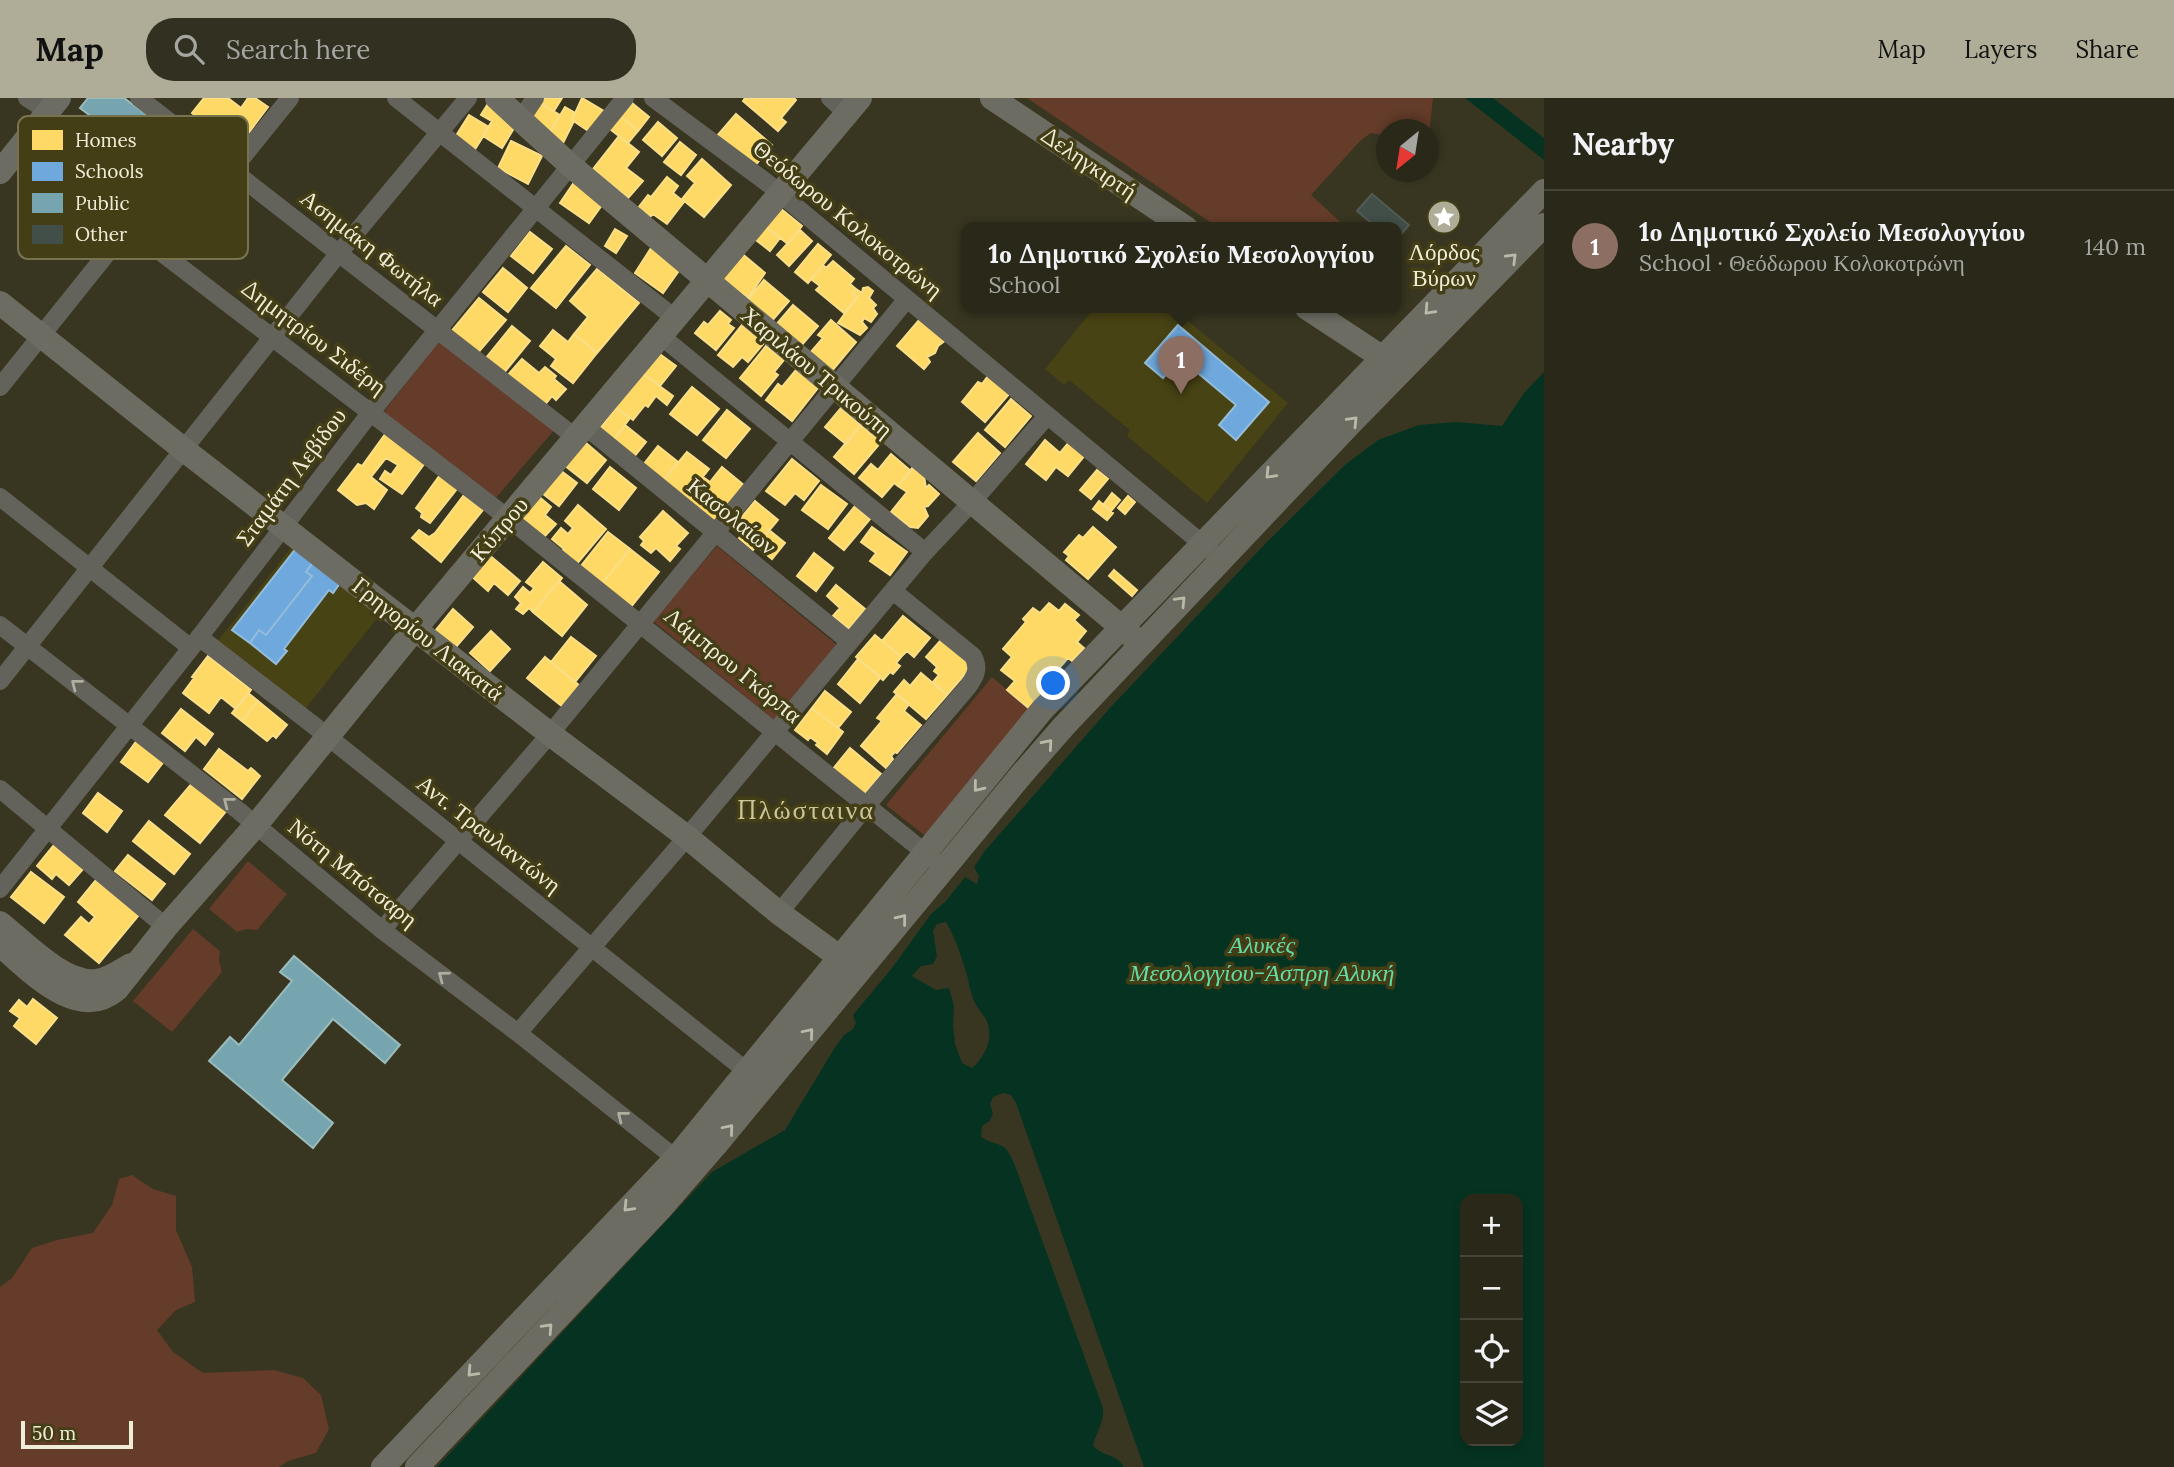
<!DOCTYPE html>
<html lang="en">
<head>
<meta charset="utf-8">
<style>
	body { margin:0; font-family:Lora,serif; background:#323021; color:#f1f3f6 }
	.controls { position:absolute; right:21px; bottom:21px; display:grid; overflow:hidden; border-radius:14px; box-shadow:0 4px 10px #0003 }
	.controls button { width:63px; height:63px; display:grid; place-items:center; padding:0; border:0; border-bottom:2px solid #464437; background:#2a2818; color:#f1f3f6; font:35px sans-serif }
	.compass { position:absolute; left:1376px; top:21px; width:63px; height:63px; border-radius:50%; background:#2a2818; box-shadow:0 4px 10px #0003; rotate:210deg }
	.scale { position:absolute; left:21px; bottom:18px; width:112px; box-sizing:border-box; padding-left:7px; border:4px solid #efedd7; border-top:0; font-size:19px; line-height:24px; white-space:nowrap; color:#efedd7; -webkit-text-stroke:5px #433e15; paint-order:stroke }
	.you { position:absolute; left:1054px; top:586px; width:24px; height:24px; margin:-18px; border:5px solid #fff; border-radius:50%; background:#1a73e8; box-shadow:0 0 0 10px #1a73e833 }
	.badge { display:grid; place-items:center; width:46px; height:46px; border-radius:50%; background:#afad97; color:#fff; font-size:23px; font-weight:700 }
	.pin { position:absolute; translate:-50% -58px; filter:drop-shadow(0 2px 4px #0008) }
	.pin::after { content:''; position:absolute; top:37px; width:24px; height:21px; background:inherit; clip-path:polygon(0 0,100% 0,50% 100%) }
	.popup { position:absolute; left:961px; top:124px; width:441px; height:91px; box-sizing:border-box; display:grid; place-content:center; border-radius:14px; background:#2a2818; filter:drop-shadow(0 2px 5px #0005); font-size:23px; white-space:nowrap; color:#a5a6a2 }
	.popup b { font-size:26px; color:#f1f3f6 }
	.popup::after { content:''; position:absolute; left:50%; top:100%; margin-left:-14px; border:14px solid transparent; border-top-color:#2a2818 }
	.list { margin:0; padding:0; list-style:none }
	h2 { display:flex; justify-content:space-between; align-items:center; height:91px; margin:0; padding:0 28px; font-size:30px }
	h2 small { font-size:23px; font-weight:400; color:#a5a6a2 }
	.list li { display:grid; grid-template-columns:46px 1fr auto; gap:21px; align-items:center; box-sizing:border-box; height:112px; padding:0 28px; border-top:2px solid #464437 }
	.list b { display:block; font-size:26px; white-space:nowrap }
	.list p { margin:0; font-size:23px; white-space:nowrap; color:#a5a6a2 }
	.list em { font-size:23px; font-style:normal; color:#a5a6a2 }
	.icon { flex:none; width:38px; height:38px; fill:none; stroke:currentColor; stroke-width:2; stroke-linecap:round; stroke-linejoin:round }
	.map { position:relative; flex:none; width:1544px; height:1369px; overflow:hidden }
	header { display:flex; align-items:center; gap:42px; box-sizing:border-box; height:98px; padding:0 35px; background:#afad97; color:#111 }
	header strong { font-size:33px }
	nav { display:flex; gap:38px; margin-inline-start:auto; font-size:24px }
	.search { width:490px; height:63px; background:#323021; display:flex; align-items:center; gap:18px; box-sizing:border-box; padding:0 24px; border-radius:28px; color:#a5a6a2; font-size:26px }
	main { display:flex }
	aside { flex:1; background:#2a2818 }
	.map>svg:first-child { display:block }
	.built { fill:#484314 }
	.green { fill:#643c29 }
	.water { fill:#063321; fill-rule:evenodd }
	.homes { fill:#ffd966; stroke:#fadf88; stroke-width:2 }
	.schools { fill:#6fa8dc; stroke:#95bdda; stroke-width:2 }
	.public { fill:#76a5af; stroke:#9abbbb; stroke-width:2 }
	.building { fill:#424f49; stroke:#515a54; stroke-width:2 }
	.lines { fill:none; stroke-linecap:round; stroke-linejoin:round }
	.street { stroke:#64635b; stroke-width:18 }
	.secondary { stroke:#6d6c62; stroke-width:24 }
	.oneway { stroke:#bbb9a8 }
	.oneway2 { stroke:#b0af9f }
	.labels { text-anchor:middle; stroke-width:7; stroke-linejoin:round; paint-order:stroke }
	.street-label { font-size:23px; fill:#efedd7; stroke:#433e15 }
	.poi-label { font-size:23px; fill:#efedd7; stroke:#433e15 }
	.water-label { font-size:24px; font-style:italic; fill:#63dba7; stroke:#433e15 }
	.quarter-label { font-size:26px; letter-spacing:2px; fill:#cbc69a; stroke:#433e15 }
	.key { fill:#433e15; stroke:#77734f; stroke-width:2 }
	.key-label { font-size:19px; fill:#efedd7 }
</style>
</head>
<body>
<header>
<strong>Map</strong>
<div class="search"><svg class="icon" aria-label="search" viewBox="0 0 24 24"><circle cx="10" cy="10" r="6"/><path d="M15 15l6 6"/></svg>Search here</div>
<nav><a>Map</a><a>Layers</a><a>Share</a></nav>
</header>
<main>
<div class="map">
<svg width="1544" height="1369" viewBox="0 0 1544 1369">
	<rect width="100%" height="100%" fill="#383620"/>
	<path class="built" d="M1094,210h78l116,95 -81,100 -80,-67 3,-6 -61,-50 -5,5 -19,-16z
		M294,446l88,68 -77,97 -87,-68z"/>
	<path class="green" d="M1027,0h406l-4,37 -1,-5h-42v6l-15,-3 -10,7 -50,55 36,33h-128z
		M441,241l115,89 -62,72 -112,-86z
		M717,448l120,99 -63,75 -121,-99z
		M992,579l40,34 -104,127 -42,-33z
		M248,763l39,33 -30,36 -11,-1 -9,3 -28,-23z
		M193,831l27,22 -1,10 3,11 -50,60 -39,-31z
		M132,1077l21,14 23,7v34l16,37 3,35 -19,8 -19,20 16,22 30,21 71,-3 29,8 18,17 8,34 -13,24 -28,8 -9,6h-279v-180l12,-9 20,-30 25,-8 36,-7 19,-28 7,-26z"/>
	<path class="water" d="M1465,0h28l51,40v22z
		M1544,274v1095h-400l-128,-364 -5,-8 -8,-2 -10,4 -3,7 3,9 -3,8 -8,5 -1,11c19,12 22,1 33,26l89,245c1,15 -6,23 -10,37 10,13 22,7 31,22h-687l275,-295 73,-42 49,-81 10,-14 9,-6 3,-6 -3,-8 39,-47 39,-54 15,-13 19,-24 12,7 2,-8 -5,-9 10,-15 125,-143 155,-164 82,-81 32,-24 41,-15 37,-3 46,4 22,-33zM946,824c11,19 16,37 22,57 1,7 3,15 6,22 4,10 14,16 15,28 2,16 -6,29 -17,39l-10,-5 -7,-19 -2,-19 1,-19 -5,-18 -13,2 -24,-14 9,-10 12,-2 4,-8 -4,-25 4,-7zM1465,1101h53v242h-53z"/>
	<path class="homes" d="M204,0h24l13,10 7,-10h7l13,9 -30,40 -46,-34z
		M543,0h19l-8,13 -14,-8z
		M582,0l22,13 -14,21 -18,-12z
		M745,0h49l2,2 -15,18 5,4 -8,9 -35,-30z
		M489,4l30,18 -17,28 -19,-12 9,-15 -11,-6z
		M540,5l20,12 -11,19 -18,-16z
		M632,5l17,14 -11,14 -18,-15z
		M565,9l10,6 -3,7 2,1 -11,22 -14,-9z
		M736,16l36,31 -18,22 -37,-31z
		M469,17l20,12 -15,24 -20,-12z
		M620,18l18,15 -10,12 -18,-14z
		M658,24l19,16 -15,18 -19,-16z
		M619,38l20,16 -13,16 17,13 -15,17 -35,-29z
		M511,43l31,15 -14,28 -30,-16z
		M680,44l16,13 -15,20 -17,-13z
		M702,61l29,26 -27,32 -22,-18 13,-16 -8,-7z
		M667,79l11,9 -5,7 11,9 -17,22 -14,-10 -3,3 -12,-9 10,-13 3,2z
		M577,80l28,23 -16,22 -29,-20z
		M780,110l22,18 -14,18 -23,-18z
		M762,126l18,14 -10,13 -18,-14z
		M615,131l12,7 -11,17 -11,-7z
		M800,132l12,11 -23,25 -12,-11z
		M530,134l22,17 -19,24 -22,-17z
		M818,146l13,11 -23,28 -13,-11z
		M653,147l30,20 -20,28 -28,-20z
		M566,148l24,19 -34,43 -25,-20z
		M740,154l25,21 -17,25 -4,-4 -4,5 -23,-20z
		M833,163l21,18 -4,5 6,5 -4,4 5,4 -13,16 -28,-23 4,-4 -9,-7 12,-14 3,3z
		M503,170l24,20 -19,24 -25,-20z
		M597,171l42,34 -42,50 -23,-19 14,-17 -18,-16z
		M764,182l25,21 -19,22 -24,-21z
		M868,189l5,4 -4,7 7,7 -3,3 4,6 -6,8 -7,-4 -2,4 5,6 -7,7 -22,-12 19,-26 -5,-4 4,-4 6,4 1,-5z
		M479,200l27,22 -30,35 -26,-22z
		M793,207l25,21 -18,21 -25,-21z
		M720,213l11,9 -3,4 6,4 -18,22 -21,-17 9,-11 4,3z
		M920,221l26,21 -8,6 -3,7 -8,4 3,5 -6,7 -27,-23z
		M831,222l25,22 -25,30 -21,-19 13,-15 -5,-3z
		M742,227l22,18 -16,19 -6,-5 -9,10 -15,-12z
		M512,228l18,15 -27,33 -18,-15z
		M553,232l15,12 6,-8 23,19 -24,30 -22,-17 5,-7 -16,-13z
		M766,248l18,14 -10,12 4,3 -17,21 -21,-18z
		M657,254l19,14 -16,20 -18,-13z
		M522,261l17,14 6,-6 11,9 -2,3 12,10 -10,11 -4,-4 -9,11 -36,-31z
		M796,272l22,18 -26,33 -26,-21 12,-16 4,3z
		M642,275l31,23 -6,9 -11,-9 -8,11 -3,-2 -12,15 -22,-16z
		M988,278l21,18 -24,28 -23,-20 16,-20 4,2z
		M692,289l27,22 -22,26 -27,-21z
		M1011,301l20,17 -26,31 -20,-17z
		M616,310l14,10 -18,24 -14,-11z
		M841,310l20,17 -15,19 -21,-17z
		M727,312l23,19 -24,29 -23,-18z
		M625,327l21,17 -13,16 -21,-16z
		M861,327l20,17 -27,32 -20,-17z
		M386,335l39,30 -23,31 -22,-15 5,-8 6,4 7,-10 -12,-7 -15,19 16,13 -13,19 -8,-6 -9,2 -19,-15 20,-26 4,2z
		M978,335l22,20 -24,28 -23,-19z
		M579,339l27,23 -19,23 -28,-22z
		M1045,342l15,13 10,-12 16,13 -18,22 -12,-9 -10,13 -20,-16z
		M658,348l20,16 -15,19 -20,-16z
		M687,354l22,17 -24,30 -22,-18z
		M891,356l20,17 -13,15 -4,-3 -12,14 -23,-19 12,-14 7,6z
		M792,361l27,22 -15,19 -9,-7 -10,12 -19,-14z
		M556,369l21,16 -18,23 -21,-16z
		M610,369l26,21 -17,22 -26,-21z
		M722,369l24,20 -30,36 -31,-24 18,-22 7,5z
		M913,369l11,9 2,12 3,-3 10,9 -11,12 -4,1 4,9 -10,12 -8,-1 -19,-15 16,-20 -9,-6z
		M1097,372l11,9 -17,20 -11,-9z
		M440,377l17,14 -27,34 -9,-6 1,-4 -6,-5z
		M821,387l26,19 -19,25 -26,-19z
		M1112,395l8,7 -9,11 -8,-6z
		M464,397l19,15 -42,52 -29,-24 7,-8 10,7 6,-4z
		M537,397l14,12 -6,8 11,9 -12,13 -25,-21z
		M1128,398l7,6 -10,12 -7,-6z
		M755,403l23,19 -25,30 -14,-12 10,-13 -8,-7z
		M1099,403l14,12 -6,7 -14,-11z
		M578,407l28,24 -30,36 -16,-12 4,-4 -12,-10 9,-11 7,6 5,-6 -8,-7z
		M855,408l15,13 -26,31 -15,-12z
		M663,413l25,22 -12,13 4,3 -10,12 -14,-13 -5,5 -10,-8 3,-4 -4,-4z
		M872,429l35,25 -17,23 -20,-14 6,-8 -15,-11z
		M1093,429l23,20 -28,32 -22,-19 3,-4 -5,-4 15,-17 4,3z
		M769,432l16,13 -13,16 -16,-13z
		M608,434l22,17 -29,36 -21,-18z
		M630,451l29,23 -29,36 -29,-23z
		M814,455l19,15 -17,23 -19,-15z
		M488,456l32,27 -12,14 -14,-12 -6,8 -18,-16z
		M543,464l19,16 -29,34 -4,-4 -6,6 -7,-5 5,-6 -6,-6 8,-10 7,6 4,-5 -8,-6z
		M1114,472l23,20 -5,6 -23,-20z
		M559,483l28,24 -25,31 -29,-24z
		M836,487l29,24 -16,20 -16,-13 7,-8 -13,-12z
		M1049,505l10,8 6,-7 14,11 -5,5 12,11 -9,11 7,6 -12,13 -4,-3 -14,16 5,3 -28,33 -24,-20 8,-9 -14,-11 11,-13 -9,-8 23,-27 -3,-3 10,-11 7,5z
		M453,511l20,18 -18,21 -20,-17z
		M903,518l27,22 -16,19 -7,-6 -6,6 -19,-16z
		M491,533l19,18 -20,22 -20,-18z
		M875,537l26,22 -5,6 4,3 -7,8 -3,-2 -7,8 -27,-23z
		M571,539l25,19 -21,26 -24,-20z
		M941,542l31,26 -25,29 -14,-13 6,-7 -5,-4 3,-4 -11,-10z
		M208,558l43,34 -15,19 -15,-12 -12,16 -26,-20 11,-15 -2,-1z
		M545,559l35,29 -17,21 -36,-29z
		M858,561l23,18 -21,26 -22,-19z
		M921,575l26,22 -21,24 -32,-27 10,-12 6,6z
		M825,593l26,21 -13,16 -26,-20z
		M248,595l10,8 -16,20 -10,-8z
		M897,596l12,10 -5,7 17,14 -24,28 -2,-1 -4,4 2,3 -7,9 -25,-22 21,-25 -5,-3z
		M258,603l29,24 -11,13 -3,-3 -6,6 -25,-20z
		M812,610l31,24 -16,22 -11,-9 2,-2 -8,-6 -2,3 -13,-10z
		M181,611l32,25 -8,11 -9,-8 -11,14 -23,-18z
		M138,641l27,21 -17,22 -27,-20z
		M850,650l31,26 -18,22 -31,-26z
		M219,651l29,22 3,-3 9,8 -18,23 -38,-30z
		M194,683l34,28 -28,34 -35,-28z
		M98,695l24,18 -15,21 -24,-19z
		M149,723l41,33 -16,20 -41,-33z
		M54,747l29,24 -14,16 -13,-11 -4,5 -15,-13z
		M128,757l37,29 -13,16 -37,-29z
		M31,774l33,25 -20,26 -33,-26z
		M96,782l43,35 -40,48 -34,-28 16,-18 8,7 6,-7 -17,-15z
		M33,901l24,19 -21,26 -22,-18 6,-8 -10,-7 9,-11 8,7z"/>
	<path class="schools" d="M1178,227l91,77 -33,38 -17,-15 17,-20 -56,-47 -17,20 -18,-15z
		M297,449l17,14 -8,11 6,4 -46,59 -7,-5 -9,13 -18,-13z
		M314,463l27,21 -8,11 -4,-3 -45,59 3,2 -11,13 -26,-21 9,-13 7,5 46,-59 -6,-4z"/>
	<path class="public" d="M88,0h36l59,44 -15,19 -19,-15 -7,9 -18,-13 -4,7 -29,-22 5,-7 -16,-12z
		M294,858l106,89 -15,18 -52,-44 -51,61 51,43 -20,25 -104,-87 21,-24 9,8 53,-64 -12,-9z"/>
	<path class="building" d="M1372,96l37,31 -13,15v-12h-19l-20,-17z"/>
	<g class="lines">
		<path class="street" d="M27,0l22,14
			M139,0l436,339
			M396,0l280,221
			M653,0l113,84 445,369
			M830,0l18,16
			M521,21l14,-21
			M21,47l487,373 425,341
			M232,72l58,-72
			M661,238l264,216
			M0,289l129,-161 65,-85
			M585,328l265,216
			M0,399l191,151
			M0,527l239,186 143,119 136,103 166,132
			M199,539l113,87 442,353
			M0,583l339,-428 129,-155
			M0,691l166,138
			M0,791l191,-241 180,-236 254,-314
			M779,815l88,-108 100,-117c8,-11 13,-19 6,-32l-80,-65
			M382,832l168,-196 357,-435
			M518,935l169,-196 238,-285 47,-50 75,-86"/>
		<path class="secondary" d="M497,0l74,68 561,470
			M992,0l194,130
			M0,74l59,-74
			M0,205l183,146 367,285 137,103 92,76 74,54
			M1307,210l76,50
			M0,825c25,20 63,61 96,58 13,-1 24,-10 35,-16
			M0,847c30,25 77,78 117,44l49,-62 90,-102 159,-196 445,-531
			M383,1369l293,-309 366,-448 502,-519
			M417,1369l245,-260 52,-60 308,-373 42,-48 284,-300 196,-201"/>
	</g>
	<defs><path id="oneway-chevron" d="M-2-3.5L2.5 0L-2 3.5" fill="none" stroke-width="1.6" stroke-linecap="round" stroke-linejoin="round" transform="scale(1.75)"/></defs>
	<g class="oneway">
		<use href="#oneway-chevron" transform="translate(1512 160) rotate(-45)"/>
		<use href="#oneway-chevron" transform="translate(1429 212) rotate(133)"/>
		<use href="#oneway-chevron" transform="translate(1353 323) rotate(-46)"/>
		<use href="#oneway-chevron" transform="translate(1270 376) rotate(134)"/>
		<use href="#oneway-chevron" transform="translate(1181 503) rotate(-46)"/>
		<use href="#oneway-chevron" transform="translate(1048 646) rotate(-49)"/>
		<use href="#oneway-chevron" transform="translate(978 689) rotate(129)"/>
		<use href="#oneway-chevron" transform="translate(902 821) rotate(-51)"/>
		<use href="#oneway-chevron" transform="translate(809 935) rotate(-50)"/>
		<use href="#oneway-chevron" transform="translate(729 1031) rotate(-50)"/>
		<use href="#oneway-chevron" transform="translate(628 1109) rotate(134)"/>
		<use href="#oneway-chevron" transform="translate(548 1230) rotate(-47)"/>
		<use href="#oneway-chevron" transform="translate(472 1274) rotate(133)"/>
	</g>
	<g class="oneway2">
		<use href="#oneway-chevron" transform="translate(76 586) rotate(-142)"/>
		<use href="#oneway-chevron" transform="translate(228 704) rotate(-142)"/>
		<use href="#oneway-chevron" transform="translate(443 878) rotate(-143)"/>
		<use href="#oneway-chevron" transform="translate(622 1018) rotate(-142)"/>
	</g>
	<defs>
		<symbol id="sight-disc" viewBox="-11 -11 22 22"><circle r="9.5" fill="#afad97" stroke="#433e15"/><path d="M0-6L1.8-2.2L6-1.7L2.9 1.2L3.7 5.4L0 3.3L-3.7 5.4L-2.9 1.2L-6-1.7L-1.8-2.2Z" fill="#fff"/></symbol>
	</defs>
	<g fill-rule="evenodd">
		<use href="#sight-disc" x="1425" y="100" width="38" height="38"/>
	</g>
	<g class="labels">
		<g class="street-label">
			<text transform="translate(1089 65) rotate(34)" y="8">Δεληγκιρτή</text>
			<text transform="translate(848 121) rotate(39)" y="8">Θεόδωρου Κολοκοτρώνη</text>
			<text transform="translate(372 150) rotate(38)" y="8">Ασημάκη Φωτήλα</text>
			<text transform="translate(314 239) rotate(37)" y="8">Δημητρίου Σιδέρη</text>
			<text transform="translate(817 274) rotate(40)" y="8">Χαριλάου Τρικούπη</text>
			<text transform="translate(291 379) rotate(-53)" y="8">Σταμάτη Λεβίδου</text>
			<text transform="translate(732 418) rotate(39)" y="8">Κασολαίων</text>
			<text transform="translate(499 431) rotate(-50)" y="8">Κύπρου</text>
			<text transform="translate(428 541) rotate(38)" y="8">Γρηγορίου Λιακατά</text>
			<text transform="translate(733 567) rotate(39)" y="8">Λάμπρου Γκόρπα</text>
			<text transform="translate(489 736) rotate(38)" y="8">Αντ. Τραυλαντώνη</text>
			<text transform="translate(353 775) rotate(39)" y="8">Νότη Μπότσαρη</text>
		</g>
		<g class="poi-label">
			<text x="1444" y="162">Λόρδος<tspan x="1444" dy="26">Βύρων</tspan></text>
		</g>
		<g class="water-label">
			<text x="1262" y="855">Αλυκές<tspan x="1262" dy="28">Μεσολογγίου-Άσπρη Αλυκή</tspan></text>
		</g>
		<g class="quarter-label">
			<text x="806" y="721">Πλώσταινα</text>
		</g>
	</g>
	<rect x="18" y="18" width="230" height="143" rx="10" class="key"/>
	<rect x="32" y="32" width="31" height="20" fill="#ffd966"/>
	<rect x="32" y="64" width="31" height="19" fill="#6fa8dc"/>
	<rect x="32" y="95" width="31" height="20" fill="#76a5af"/>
	<rect x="32" y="127" width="31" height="19" fill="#424f49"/>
	<g class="key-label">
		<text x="75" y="49">Homes</text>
		<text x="75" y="80">Schools</text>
		<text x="75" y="112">Public</text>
		<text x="75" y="143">Other</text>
	</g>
</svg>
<div class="controls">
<button>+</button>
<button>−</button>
<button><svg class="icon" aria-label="locate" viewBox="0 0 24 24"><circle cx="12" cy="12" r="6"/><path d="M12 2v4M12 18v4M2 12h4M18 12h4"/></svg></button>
<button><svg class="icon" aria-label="layers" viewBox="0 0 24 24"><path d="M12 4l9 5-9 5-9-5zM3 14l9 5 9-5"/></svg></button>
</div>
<svg class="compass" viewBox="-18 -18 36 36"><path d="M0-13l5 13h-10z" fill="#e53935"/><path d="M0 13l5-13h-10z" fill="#a5a6a2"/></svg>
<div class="scale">50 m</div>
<div class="you"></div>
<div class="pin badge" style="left:1181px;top:296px;background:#8d6e63">1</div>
<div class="popup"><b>1ο Δημοτικό Σχολείο Μεσολογγίου</b>School</div>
</div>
<aside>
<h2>Nearby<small></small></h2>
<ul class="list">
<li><span class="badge" style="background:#8d6e63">1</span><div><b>1ο Δημοτικό Σχολείο Μεσολογγίου</b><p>School · Θεόδωρου Κολοκοτρώνη</p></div><em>140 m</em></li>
</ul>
</aside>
</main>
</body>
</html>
